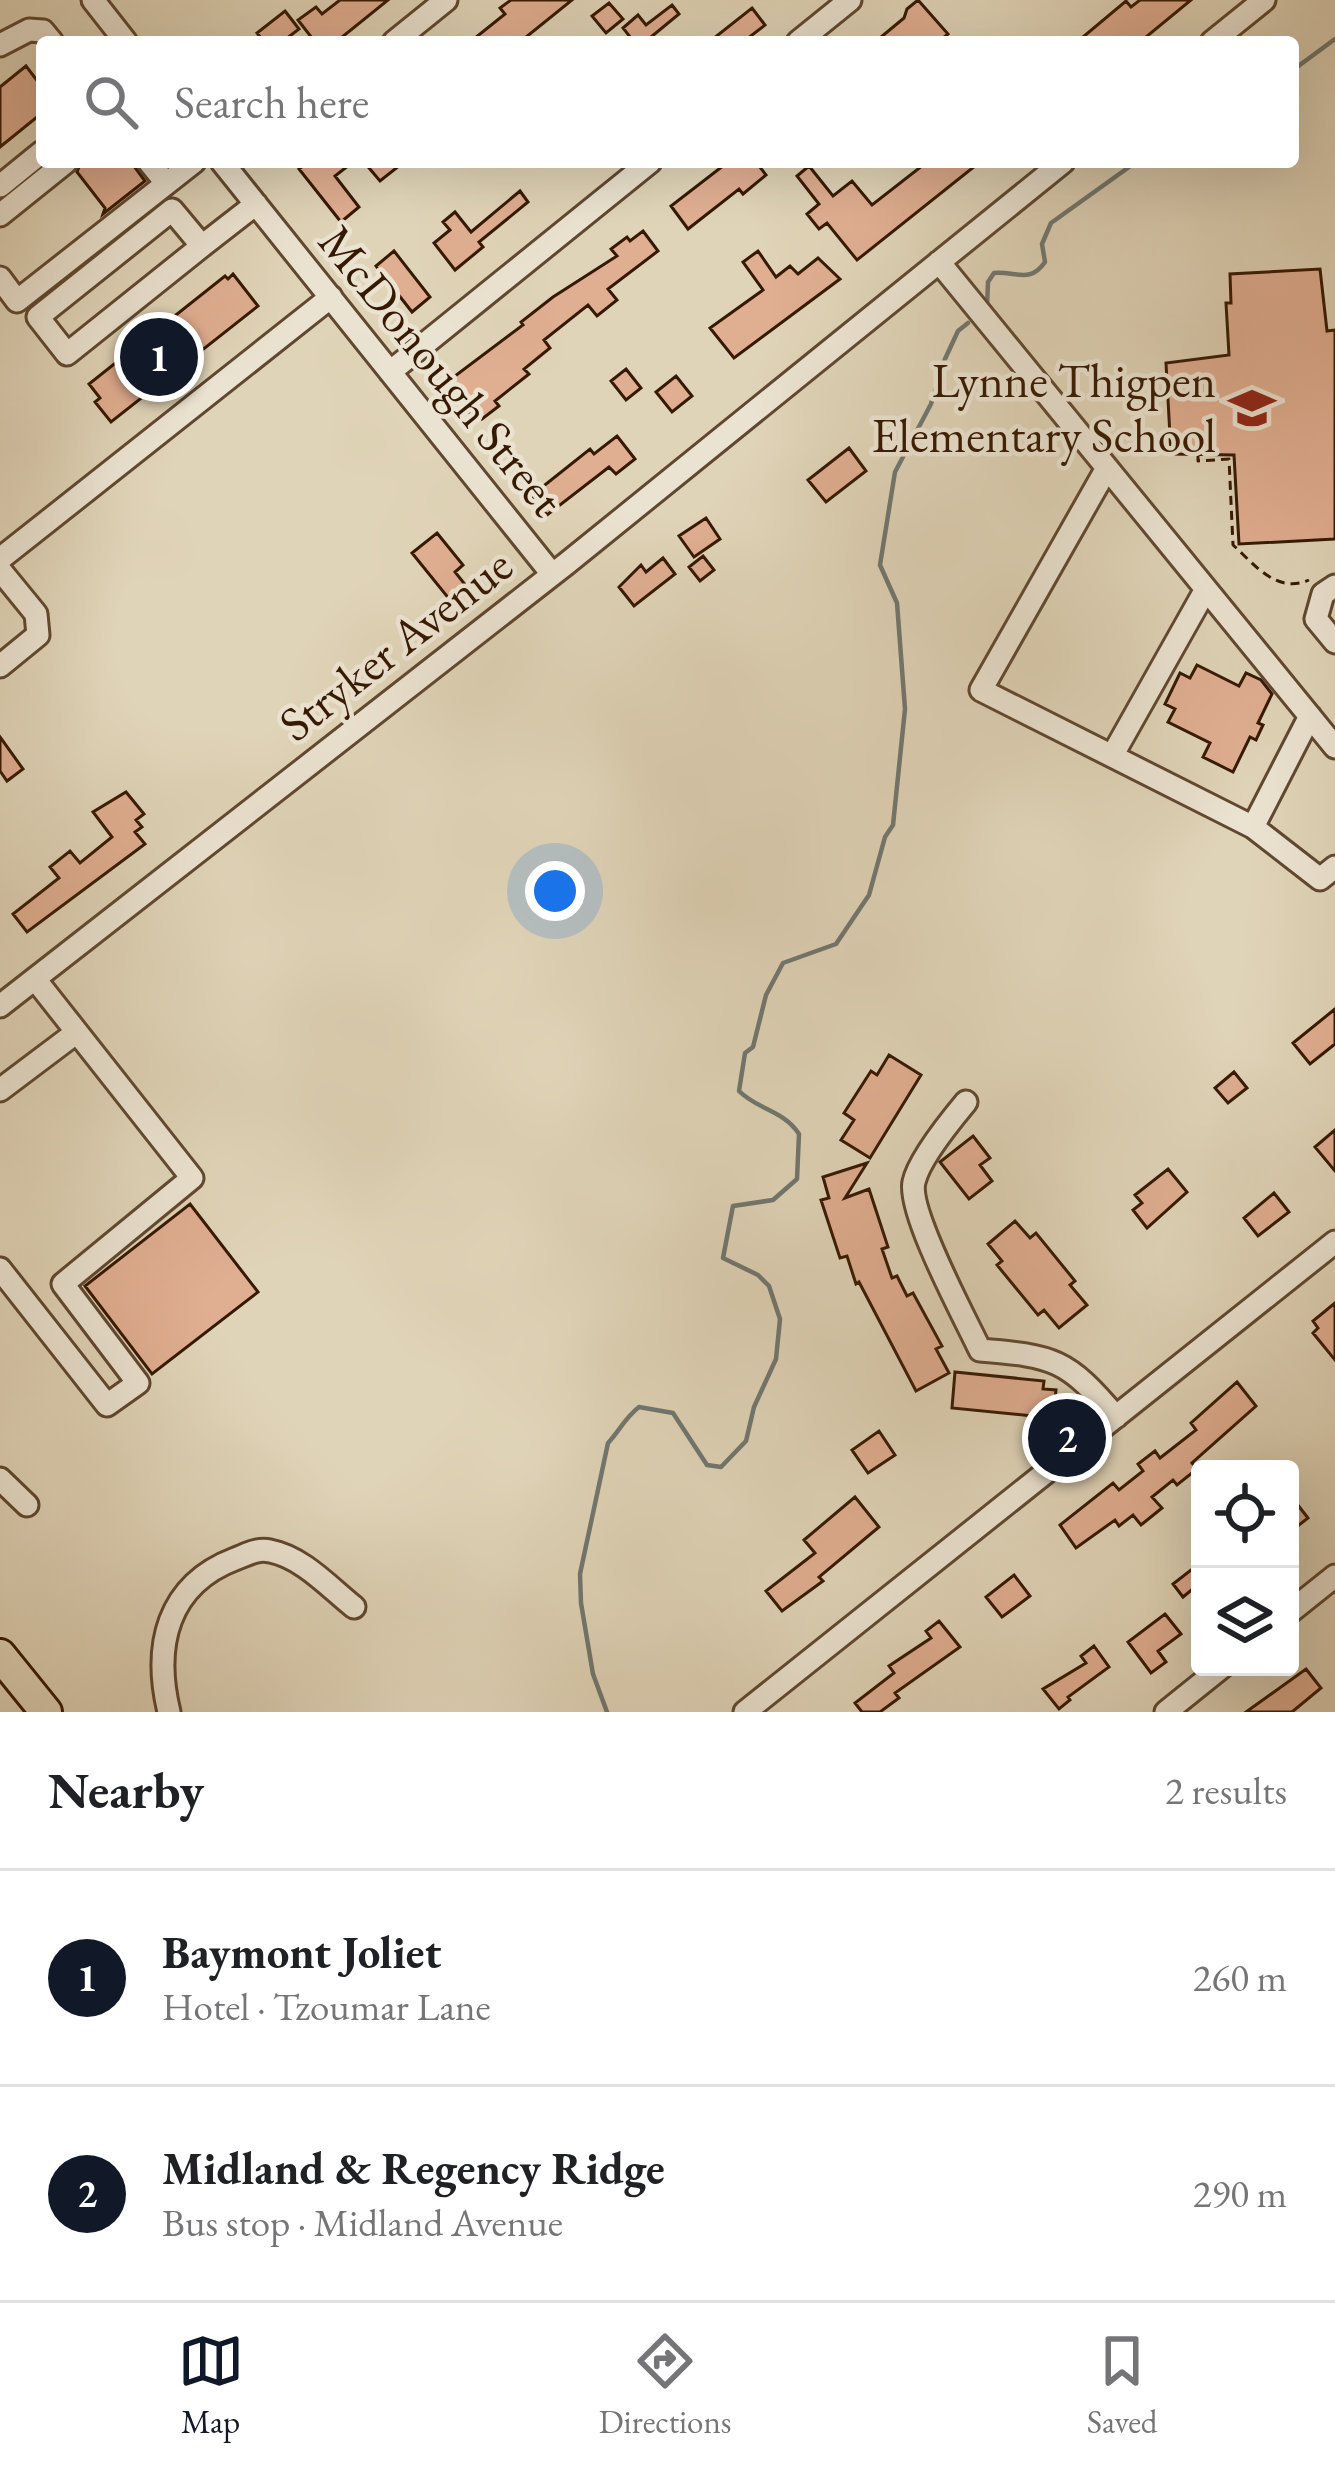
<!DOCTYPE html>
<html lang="en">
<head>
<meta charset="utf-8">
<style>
	body { margin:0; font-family:"EB Garamond",serif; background:#f6f6f6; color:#202124 }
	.controls { position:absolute; right:36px; bottom:36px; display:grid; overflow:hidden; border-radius:12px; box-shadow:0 12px 48px #0002 }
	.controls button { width:108px; height:108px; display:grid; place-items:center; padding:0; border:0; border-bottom:3px solid #e0e0e0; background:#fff; color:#202124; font:60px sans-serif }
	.you { position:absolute; left:555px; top:891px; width:42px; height:42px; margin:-30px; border:9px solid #fff; border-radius:50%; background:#1a73e8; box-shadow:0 0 0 18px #1a73e833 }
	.badge { display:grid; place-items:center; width:78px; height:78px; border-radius:50%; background:#111827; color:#fff; font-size:39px; font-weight:700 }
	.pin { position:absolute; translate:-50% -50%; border:6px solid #fff; box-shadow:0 3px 12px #0006 }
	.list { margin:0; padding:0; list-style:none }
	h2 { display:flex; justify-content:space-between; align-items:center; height:156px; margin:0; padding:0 48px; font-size:51px }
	h2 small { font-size:39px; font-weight:400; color:#757577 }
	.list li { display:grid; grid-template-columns:78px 1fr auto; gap:36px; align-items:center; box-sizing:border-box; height:216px; padding:0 48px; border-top:3px solid #e0e0e0 }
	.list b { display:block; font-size:45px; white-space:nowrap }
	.list p { margin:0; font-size:39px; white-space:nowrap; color:#757577 }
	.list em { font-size:39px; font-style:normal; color:#757577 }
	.icon { flex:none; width:66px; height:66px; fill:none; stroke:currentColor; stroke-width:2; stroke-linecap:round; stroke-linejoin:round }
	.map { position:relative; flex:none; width:1335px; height:1712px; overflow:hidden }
	.search { position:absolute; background:#fff; box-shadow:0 12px 48px #0002; left:36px; right:36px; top:36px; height:132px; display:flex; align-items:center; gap:30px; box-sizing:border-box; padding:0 42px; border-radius:12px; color:#757577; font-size:45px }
	.sheet { height:588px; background:#fff }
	nav { display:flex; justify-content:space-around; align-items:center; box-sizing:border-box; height:168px; border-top:3px solid #e0e0e0; background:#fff; font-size:33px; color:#757577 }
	nav a { display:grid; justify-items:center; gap:6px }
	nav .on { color:#111827 }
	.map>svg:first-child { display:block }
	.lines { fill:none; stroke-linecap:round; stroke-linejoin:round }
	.stream { stroke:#717770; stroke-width:4.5 }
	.building { fill:#e0ae91; stroke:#361902; stroke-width:3 }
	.minor-casing { stroke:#604830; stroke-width:27 }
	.highway-casing { stroke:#361902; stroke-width:36 }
	.path { stroke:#361902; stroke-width:3; stroke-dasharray:9 6; stroke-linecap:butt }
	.minor { stroke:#ebe3d1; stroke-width:21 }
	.highway { stroke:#e0d4b8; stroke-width:30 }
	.labels { text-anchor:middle; stroke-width:9; stroke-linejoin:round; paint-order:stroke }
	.street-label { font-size:48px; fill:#361902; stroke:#ebe3d1 }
	.poi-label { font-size:48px; fill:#361902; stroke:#ebe3d1; text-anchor:end }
</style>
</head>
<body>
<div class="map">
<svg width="1335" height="1712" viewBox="0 0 1335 1712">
	<rect width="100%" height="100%" fill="#e0d4b8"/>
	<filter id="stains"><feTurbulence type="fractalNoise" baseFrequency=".00167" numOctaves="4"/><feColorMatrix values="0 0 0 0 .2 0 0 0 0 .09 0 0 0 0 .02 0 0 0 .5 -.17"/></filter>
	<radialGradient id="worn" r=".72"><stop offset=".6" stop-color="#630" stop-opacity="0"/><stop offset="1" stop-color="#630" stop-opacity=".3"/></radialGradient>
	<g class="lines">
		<path class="stream" d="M1293,70l42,-31
			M987,307l1,-25 6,-9c22,-2 36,11 51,-11l-3,-18 9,-21 85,-61
			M607,1712l-14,-38 -12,-71 -1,-29 28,-131c12,-13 16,-24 31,-36l34,6 34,52 14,2 25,-26 8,-34 22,-48 4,-40 -11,-33 -11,-11 -35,-17 10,-52 40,-6 24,-21 2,-45c-16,-24 -41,-24 -60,-43l6,-38 8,-6 13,-52 17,-32 53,-19 33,-49 16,-58 8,-12 12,-116 -8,-106 -17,-38 15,-93 36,-68 14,-45 13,-28 10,-8"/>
	</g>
	<path class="building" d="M340,0h48l-52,42h-21l-17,-22 18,-13 6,7z
		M511,0h61l-52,42h-50l35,-28 -5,-6z
		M918,0l30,34 -10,8h-63l29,-24 3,-9z
		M1140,0h51l-51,42h-63l49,-41 5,6z
		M609,3l14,16 -17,14 -14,-17z
		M672,5l7,9 -34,28h-11l-11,-14 15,-13 8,10z
		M752,8l13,17 -22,17h-34z
		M285,11l14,18 -17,13h-18l-7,-9z
		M26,66l16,21v26l-42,34v-60z
		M81,162h50l14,19 -42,33 2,-6 -28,-36z
		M308,162h45l-18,14 24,31 -18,15 -42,-53z
		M364,162h40l-24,19z
		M728,162h28l10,13 -23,19 -4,-5 -51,40 -17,-23z
		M927,162h53l-123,98 -30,-37 -8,6 -12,-15 12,-10 -22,-28 12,-10 24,30 19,-15 20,24z
		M520,191l8,11 -49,40 4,5 -28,23 -21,-27 16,-13 -7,-8 12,-10 16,20z
		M643,231l15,20 -50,38 9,11 -20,16 -9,-11 -44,35 6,8 -26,21 5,5 -34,27 4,5 -17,13 -9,-11 -4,4 -9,-11 5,-4 -14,-18 72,-54 -2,-3 32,-25 64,-41 -6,-7 16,-12 3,4z
		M394,251l36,46 -18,15 -36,-46z
		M758,251l18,26 14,-11 8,8 20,-16 22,21 -106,79 -24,-30 53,-38 -20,-28z
		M1320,269l7,62 8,-1v209l-96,5 -5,-89 -63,-1 -5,-91 63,-8 -3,-52h5l-1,-29z
		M233,274l25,32 -147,116 -16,-20 5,-4 -11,-14 136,-108 3,3z
		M626,369l15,19 -15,12 -15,-19z
		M676,376l16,20 -20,16 -16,-20z
		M617,436l18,23 -19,15 -7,-7 -62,48 -16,-19 59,-47 4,5z
		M849,448l17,23 -40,31 -18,-22z
		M706,518l14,21 -26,18 -15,-21z
		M437,533l26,32 -8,7 12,15 -17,13 -38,-47z
		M703,556l11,14 -14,11 -11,-14z
		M663,558l12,16 -41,32 -15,-19 22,-22 5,7z
		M1197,665l42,21 7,-13 15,7 11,14 -14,29 5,2 -7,15 -6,-3 -17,35 -30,-15 7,-14 -42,-21 7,-13 -10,-5 15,-31 10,5z
		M0,737l23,32 -16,12 -7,-10z
		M126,792l18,22 -8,6 6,7 -7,5 10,12 -118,88 -14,-18 46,-36 -9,-11 20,-16 10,12 32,-26 -19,-25z
		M1335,1009v35l-25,20 -17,-21z
		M889,1055l32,20 -51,83 -29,-18 13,-20 -10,-7 27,-42 6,4z
		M1234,1072l13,16 -19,15 -13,-15z
		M1335,1130v41l-20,-24z
		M973,1136l17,22 -10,7 12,16 -23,18 -29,-37z
		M867,1163l-22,35 24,-9 19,58 -6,2 10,29 5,-2 10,20 6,-3 29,53 -6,3 13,24 -33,18 -57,-109 -3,2 -9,-28 -7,2 -19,-58 8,-2 -6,-21z
		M1168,1169l19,23 -40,36 -14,-18 9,-7 -7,-8z
		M1274,1193l15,19 -31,24 -14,-18z
		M190,1204l68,88 -106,82 -67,-88z
		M1015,1221l15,17 6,-5 39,48 -5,4 17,20 -28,23 -15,-18 -6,5 -41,-50 5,-4 -14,-17z
		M1335,1303v57l-22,-27 5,-5 -5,-7z
		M955,1372l89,9 -1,8 13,1 -3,28 -101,-10z
		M1237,1382l19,24 -64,57 5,6 -20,16 -4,-5 -21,17 10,11 -21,17 -8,-10 -14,11 -4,-6 -39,28 -16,-23 53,-42 6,7 24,-19 -5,-7 17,-13 5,7 36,-28 -5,-7z
		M879,1431l16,24 -27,18 -16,-23z
		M1290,1495l18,23 -18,14z
		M855,1497l24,30 -60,50 4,4 -41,30 -16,-20 49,-38 -11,-13z
		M1200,1563v20l-17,14 -10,-13z
		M1014,1575l16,21 -28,21 -16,-20z
		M1165,1614l16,20 -23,17 8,11 -15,11 -23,-31z
		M939,1621l21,26 -65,46 4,5 -19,14h-18l-7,-9 39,-30 -5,-7 42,-28 -5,-7z
		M1094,1646l15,21 -41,30 2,3 -11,9 -16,-20 43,-26 -5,-7z
		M1306,1669l15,19 -29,24h-46z"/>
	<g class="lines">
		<defs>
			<path id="minor" d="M93,0l33,42
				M394,42l52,-42
				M798,42l52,-42
				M1212,42l52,-42
				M0,45l29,-15 14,1 9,11
				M149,162l17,21
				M222,162l330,412
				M0,186l42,-34
				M0,215l66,-53
				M202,246l-135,108 -29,-37 134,-107 30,36 54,-42
				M939,262l396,485
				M0,278l17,23 177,-139
				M390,372l260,-210
				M1107,468l-126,222 272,137 67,52 15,-12
				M0,559l331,-262
				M0,570l36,44 2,21 -38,31
				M1335,586l-12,8 -7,25 19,23
				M1112,756l94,-167
				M1253,827l57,-111
				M0,1006l566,-442 497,-402
				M0,1090l77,-58
				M966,1102c-15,18 -47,57 -52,80 -7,29 51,136 66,168 74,6 87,9 136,67
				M0,1269l107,136 31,-22 -75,-99 129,-106 -157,-199
				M0,1479l27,26
				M1290,1612l45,-36
				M169,1712c-16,-66 -2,-127 66,-153 11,-4 22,-11 35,-8 32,6 59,36 84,56
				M745,1712l590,-470
				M1166,1712l56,-45"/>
			<path id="highway" d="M0,1655l46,57"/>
		</defs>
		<use href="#minor" class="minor-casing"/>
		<use href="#highway" class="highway-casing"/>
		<path class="path" d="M1198,454v7l31,-2 4,86c23,21 44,49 76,35"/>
		<use href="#minor" class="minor"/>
		<use href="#highway" class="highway"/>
	</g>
	<defs>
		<symbol id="school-bare" viewBox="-9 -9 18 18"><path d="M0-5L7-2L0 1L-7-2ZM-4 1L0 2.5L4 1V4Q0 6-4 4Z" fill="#8f2418" stroke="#ebe3d1" stroke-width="2.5" paint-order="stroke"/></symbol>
	</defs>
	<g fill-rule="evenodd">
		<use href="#school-bare" x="1219" y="375" width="66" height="66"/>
	</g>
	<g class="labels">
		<g class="street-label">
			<text transform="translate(442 370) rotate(51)" y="17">McDonough Street</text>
			<text transform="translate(395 644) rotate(-38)" y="17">Stryker Avenue</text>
		</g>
		<g class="poi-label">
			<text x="1216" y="397">Lynne Thigpen<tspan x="1216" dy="55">Elementary School</tspan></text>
		</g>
	</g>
	<rect width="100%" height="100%" filter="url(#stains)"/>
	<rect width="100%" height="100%" fill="url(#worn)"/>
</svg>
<div class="controls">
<button><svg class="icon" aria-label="locate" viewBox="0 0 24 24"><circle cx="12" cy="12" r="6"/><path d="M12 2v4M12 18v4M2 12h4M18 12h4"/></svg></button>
<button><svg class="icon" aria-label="layers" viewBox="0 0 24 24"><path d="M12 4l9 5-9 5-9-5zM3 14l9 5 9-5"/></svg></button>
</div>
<div class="you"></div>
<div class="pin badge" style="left:159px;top:357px">1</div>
<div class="pin badge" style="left:1067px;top:1438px">2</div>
<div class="search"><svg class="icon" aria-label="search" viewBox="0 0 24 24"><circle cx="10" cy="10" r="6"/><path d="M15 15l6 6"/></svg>Search here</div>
</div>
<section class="sheet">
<h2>Nearby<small>2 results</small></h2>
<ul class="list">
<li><span class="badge">1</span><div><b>Baymont Joliet</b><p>Hotel · Tzoumar Lane</p></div><em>260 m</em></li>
<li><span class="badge">2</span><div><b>Midland &amp; Regency Ridge</b><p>Bus stop · Midland Avenue</p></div><em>290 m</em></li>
</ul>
</section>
<nav>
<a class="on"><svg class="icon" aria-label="map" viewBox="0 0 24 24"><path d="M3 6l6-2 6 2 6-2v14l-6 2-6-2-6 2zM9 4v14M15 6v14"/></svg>Map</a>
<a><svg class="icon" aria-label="directions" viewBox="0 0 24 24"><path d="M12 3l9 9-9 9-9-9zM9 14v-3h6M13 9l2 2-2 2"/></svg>Directions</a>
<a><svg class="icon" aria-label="saved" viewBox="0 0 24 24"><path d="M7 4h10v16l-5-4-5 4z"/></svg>Saved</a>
</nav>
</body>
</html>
